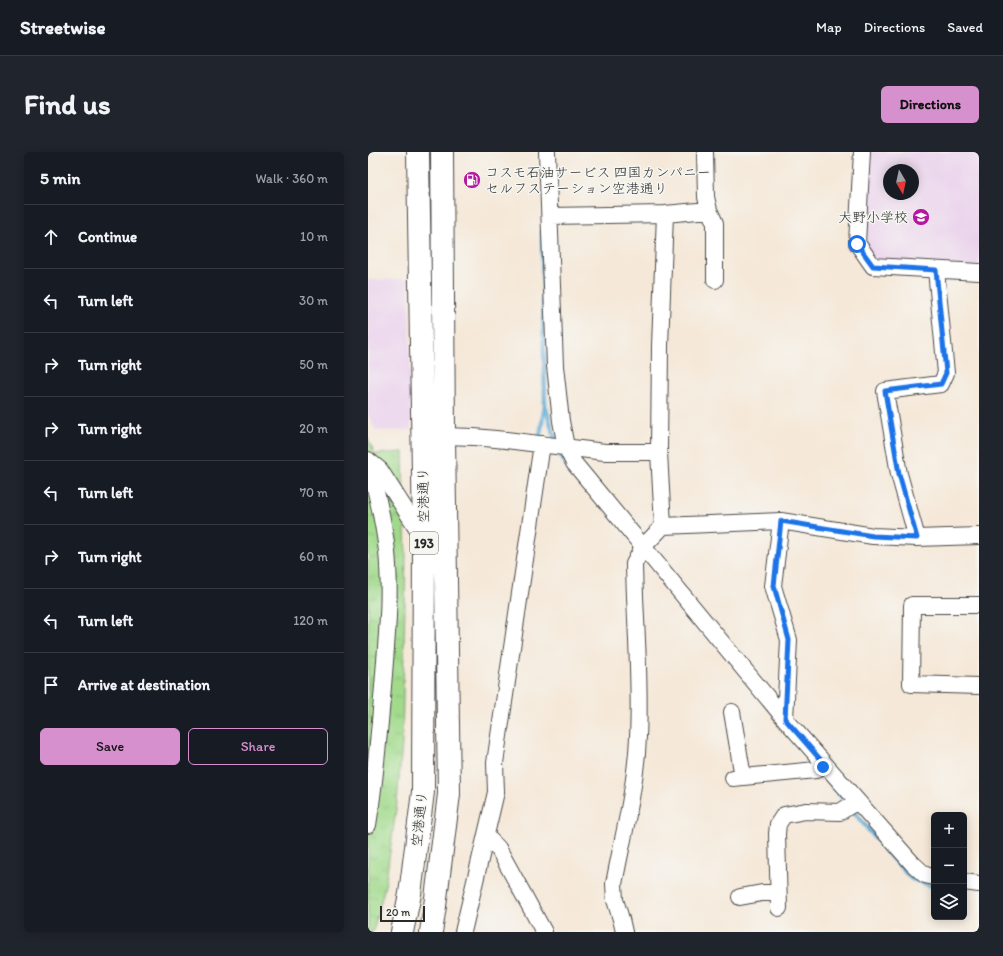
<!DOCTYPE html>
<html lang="en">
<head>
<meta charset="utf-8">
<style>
	body { margin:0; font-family:Itim,"Klee One",sans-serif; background:#20242c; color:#f1f3f6 }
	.controls { position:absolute; right:12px; bottom:12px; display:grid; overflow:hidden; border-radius:6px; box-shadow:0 2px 10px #0003 }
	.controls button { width:36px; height:36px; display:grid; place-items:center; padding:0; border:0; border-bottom:1px solid #363941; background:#171b24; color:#f1f3f6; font:20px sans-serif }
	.compass { position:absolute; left:515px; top:12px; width:36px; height:36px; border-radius:50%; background:#171b24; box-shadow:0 2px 10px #0003; rotate:171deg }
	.scale { position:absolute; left:12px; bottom:10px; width:45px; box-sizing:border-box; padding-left:4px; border:2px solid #2b2b2b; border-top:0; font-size:11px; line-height:14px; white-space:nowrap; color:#2b2b2b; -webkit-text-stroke:3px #f6f6f2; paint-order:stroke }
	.stop { position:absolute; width:12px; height:12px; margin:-9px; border:3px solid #1a73e8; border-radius:50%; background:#fff }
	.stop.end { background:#1a73e8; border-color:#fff; box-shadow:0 1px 4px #0008 }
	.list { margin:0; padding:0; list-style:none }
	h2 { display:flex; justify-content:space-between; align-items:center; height:52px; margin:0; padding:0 16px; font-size:17px }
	h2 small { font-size:13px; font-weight:400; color:#9ea1a6 }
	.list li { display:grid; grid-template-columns:26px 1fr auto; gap:12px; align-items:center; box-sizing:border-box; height:64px; padding:0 16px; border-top:1px solid #363941 }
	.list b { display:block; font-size:15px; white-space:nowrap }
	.list em { font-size:13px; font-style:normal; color:#9ea1a6 }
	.actions { display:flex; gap:8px; padding:12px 16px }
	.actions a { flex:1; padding:9px 0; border:1px solid #d690ce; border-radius:6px; text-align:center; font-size:14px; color:#d690ce }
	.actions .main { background:#d690ce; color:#111 }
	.icon { flex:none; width:22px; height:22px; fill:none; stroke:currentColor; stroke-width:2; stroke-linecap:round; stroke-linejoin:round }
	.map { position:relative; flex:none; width:611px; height:780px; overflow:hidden; border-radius:6px }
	header { display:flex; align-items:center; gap:24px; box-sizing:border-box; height:56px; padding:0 20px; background:#171b24; border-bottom:1px solid #363941 }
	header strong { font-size:19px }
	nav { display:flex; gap:22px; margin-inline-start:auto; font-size:14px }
	.intro { display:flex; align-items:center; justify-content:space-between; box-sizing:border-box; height:96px; padding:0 24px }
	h1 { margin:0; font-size:28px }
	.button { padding:10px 18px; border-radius:6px; background:#d690ce; color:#111; font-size:14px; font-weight:700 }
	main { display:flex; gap:24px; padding:0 24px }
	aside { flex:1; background:#171b24; border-radius:6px; box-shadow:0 2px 10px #0003 }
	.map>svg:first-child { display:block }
	.built { fill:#ead1ec; fill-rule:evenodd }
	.grass { fill:url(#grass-tufts); stroke:#66825c }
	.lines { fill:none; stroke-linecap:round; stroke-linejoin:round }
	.stream { stroke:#5dabd6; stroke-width:4.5 }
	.street-casing { stroke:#494745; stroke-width:18 }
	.highway-casing { stroke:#494745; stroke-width:24 }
	.street { stroke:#fff; stroke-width:16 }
	.highway { stroke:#fff; stroke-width:22 }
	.route { stroke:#1a73e8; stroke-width:5 }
	.labels { text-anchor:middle; stroke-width:3; stroke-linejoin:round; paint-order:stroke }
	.shield { fill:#f6f6f2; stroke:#686867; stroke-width:1 }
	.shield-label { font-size:13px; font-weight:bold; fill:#2b2b2b }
	.poi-label { font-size:14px; fill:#2b2b2b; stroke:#f6f6f2; text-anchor:start }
	.street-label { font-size:14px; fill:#2b2b2b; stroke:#f6f6f2 }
</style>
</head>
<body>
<header>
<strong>Streetwise</strong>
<nav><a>Map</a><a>Directions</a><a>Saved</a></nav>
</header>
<div class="intro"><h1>Find us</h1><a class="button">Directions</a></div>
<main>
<aside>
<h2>5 min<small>Walk · 360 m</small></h2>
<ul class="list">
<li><svg class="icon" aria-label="ahead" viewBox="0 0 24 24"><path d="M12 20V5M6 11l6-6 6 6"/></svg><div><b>Continue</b></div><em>10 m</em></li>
<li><svg class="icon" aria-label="left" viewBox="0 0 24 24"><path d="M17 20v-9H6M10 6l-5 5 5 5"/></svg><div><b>Turn left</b></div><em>30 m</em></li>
<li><svg class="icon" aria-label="right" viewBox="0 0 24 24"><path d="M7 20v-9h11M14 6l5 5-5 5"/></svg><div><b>Turn right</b></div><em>50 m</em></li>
<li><svg class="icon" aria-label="right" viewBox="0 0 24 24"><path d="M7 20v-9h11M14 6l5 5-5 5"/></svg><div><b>Turn right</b></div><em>20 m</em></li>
<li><svg class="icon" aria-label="left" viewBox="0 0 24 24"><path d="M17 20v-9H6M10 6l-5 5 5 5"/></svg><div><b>Turn left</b></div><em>70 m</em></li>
<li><svg class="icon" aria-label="right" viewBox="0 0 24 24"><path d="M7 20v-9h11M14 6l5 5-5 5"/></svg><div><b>Turn right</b></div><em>60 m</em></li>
<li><svg class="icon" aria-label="left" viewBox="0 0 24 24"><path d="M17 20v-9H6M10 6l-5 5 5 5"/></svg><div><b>Turn left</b></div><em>120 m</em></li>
<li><svg class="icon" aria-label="arrive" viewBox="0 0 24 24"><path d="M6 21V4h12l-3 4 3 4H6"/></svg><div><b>Arrive at destination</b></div></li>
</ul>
<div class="actions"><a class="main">Save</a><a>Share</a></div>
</aside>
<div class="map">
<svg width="611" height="780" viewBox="0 0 611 780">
	<defs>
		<pattern id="grass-tufts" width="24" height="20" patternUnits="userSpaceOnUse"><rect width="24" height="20" fill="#a2da8c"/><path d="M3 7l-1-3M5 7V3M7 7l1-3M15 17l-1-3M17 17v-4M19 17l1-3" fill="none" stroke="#8cbb79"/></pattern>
	</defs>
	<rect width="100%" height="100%" fill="#f6f6f2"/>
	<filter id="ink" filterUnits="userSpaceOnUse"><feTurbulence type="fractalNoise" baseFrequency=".025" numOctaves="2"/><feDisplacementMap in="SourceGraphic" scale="8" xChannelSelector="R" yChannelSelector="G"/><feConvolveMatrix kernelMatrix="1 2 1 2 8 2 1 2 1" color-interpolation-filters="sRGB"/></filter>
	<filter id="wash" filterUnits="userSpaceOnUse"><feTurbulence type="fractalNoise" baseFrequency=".012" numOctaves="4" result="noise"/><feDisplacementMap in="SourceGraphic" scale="16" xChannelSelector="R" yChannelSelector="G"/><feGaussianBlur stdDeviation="0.9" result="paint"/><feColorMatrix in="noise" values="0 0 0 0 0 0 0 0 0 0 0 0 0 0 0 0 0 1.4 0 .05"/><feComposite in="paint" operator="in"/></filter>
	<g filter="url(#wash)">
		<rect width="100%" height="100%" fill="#f5e8d8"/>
		<path class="built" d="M502,0h109v115l-102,-5 -16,-22zM521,18h24v24h-24z
			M41,127l2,151 -35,1 -8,-17v-134z"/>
		<path class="grass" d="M0,286l7,16 28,-2 1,55 2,46 -4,190 -5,60 -12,83 -12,46h-5z"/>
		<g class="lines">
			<path class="stream" d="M177,253l11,37
				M171,290l6,-38 -3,-174
				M191,297l2,8 6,8
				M152,384l3,-12
				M453,620l71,86 20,21 22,8"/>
		</g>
	</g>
	<g filter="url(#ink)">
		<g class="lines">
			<defs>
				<path id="street" d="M179,0l8,214 6,55 5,26 8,16 211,256 127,144 13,12 9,2
					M337,0l1,45 3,13
					M494,0l-5,91 16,23 106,6
					M182,64l115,-2 44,-4 6,13v57
					M76,284l30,1 32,3 99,12h54
					M1,309l11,9 44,69
					M413,369l-8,65 16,54 -4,79
					M295,374l118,-5 92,15 44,2 62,-2
					M549,386l-18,-64 -14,-83 56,-7 5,-11 -10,-103
					M611,453h-67l-1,79 68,2
					M364,560l11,65
					M365,626l83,-8 10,-4
					M0,673c8,-50 12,-100 16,-151 3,-40 7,-81 3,-122 -3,-31 -11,-62 -19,-92
					M118,684l12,12 46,84
					M596,730l15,2
					M372,745l22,-4h16
					M411,756l-2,-74 1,-10 6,-9 22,-4 34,1 17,-11
					M95,780l33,-140 -1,-29 47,-319
					M256,780l-3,-13 -6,-19 -1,-16c9,-48 22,-97 24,-147 3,-58 -3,-115 -4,-173l9,-17 20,-21 -4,-74 1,-106 5,-132"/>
				<path id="highway" d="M34,780l8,-38 13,-102 1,-253 -6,-387
					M63,780l4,-26 14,-112 -5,-358 -2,-284"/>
			</defs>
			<use href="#street" class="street-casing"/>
			<use href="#highway" class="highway-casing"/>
			<use href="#street" class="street"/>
			<use href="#highway" class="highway"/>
		</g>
	</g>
	<g class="lines" filter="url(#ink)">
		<path class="route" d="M455,615l3,-1 -41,-47 4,-79 -15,-54 7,-65 92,15 44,2 -18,-64 -14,-83 56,-7 5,-11 -10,-103 -63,-4 -16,-22"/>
	</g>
	<defs>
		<symbol id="fuel-disc" viewBox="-11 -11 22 22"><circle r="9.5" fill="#b5179e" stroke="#f6f6f2"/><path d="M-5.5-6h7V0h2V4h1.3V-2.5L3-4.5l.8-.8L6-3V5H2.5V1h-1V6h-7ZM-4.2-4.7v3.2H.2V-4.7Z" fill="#fff"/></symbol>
		<symbol id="school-disc" viewBox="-11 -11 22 22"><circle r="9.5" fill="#b5179e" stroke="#f6f6f2"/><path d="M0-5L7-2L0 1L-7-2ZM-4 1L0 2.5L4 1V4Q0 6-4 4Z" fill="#fff"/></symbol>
	</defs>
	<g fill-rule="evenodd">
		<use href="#fuel-disc" x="94" y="18" width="20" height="20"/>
		<use href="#school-disc" x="543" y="55" width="20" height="20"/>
	</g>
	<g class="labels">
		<rect class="shield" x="42" y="380" width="28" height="22" rx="3"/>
		<g class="shield-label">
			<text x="56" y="396">193</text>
		</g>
		<g class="poi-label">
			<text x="117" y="25">コスモ石油サービス 四国カンパニー<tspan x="117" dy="16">セルフステーション空港通り</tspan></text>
			<text x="540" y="70" text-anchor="end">大野小学校</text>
		</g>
		<g class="street-label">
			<text transform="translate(55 343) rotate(-91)" y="5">空港通り</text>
			<text transform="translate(51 667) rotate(-84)" y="5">空港通り</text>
		</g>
	</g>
</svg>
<div class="controls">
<button>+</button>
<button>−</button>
<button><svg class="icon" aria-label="layers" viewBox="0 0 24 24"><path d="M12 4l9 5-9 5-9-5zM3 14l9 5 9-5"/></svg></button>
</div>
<svg class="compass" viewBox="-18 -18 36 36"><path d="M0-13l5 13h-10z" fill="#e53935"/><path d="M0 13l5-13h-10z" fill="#9ea1a6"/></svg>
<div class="scale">20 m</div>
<div class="stop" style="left:489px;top:92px"></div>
<div class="stop end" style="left:455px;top:615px"></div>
</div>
</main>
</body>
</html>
